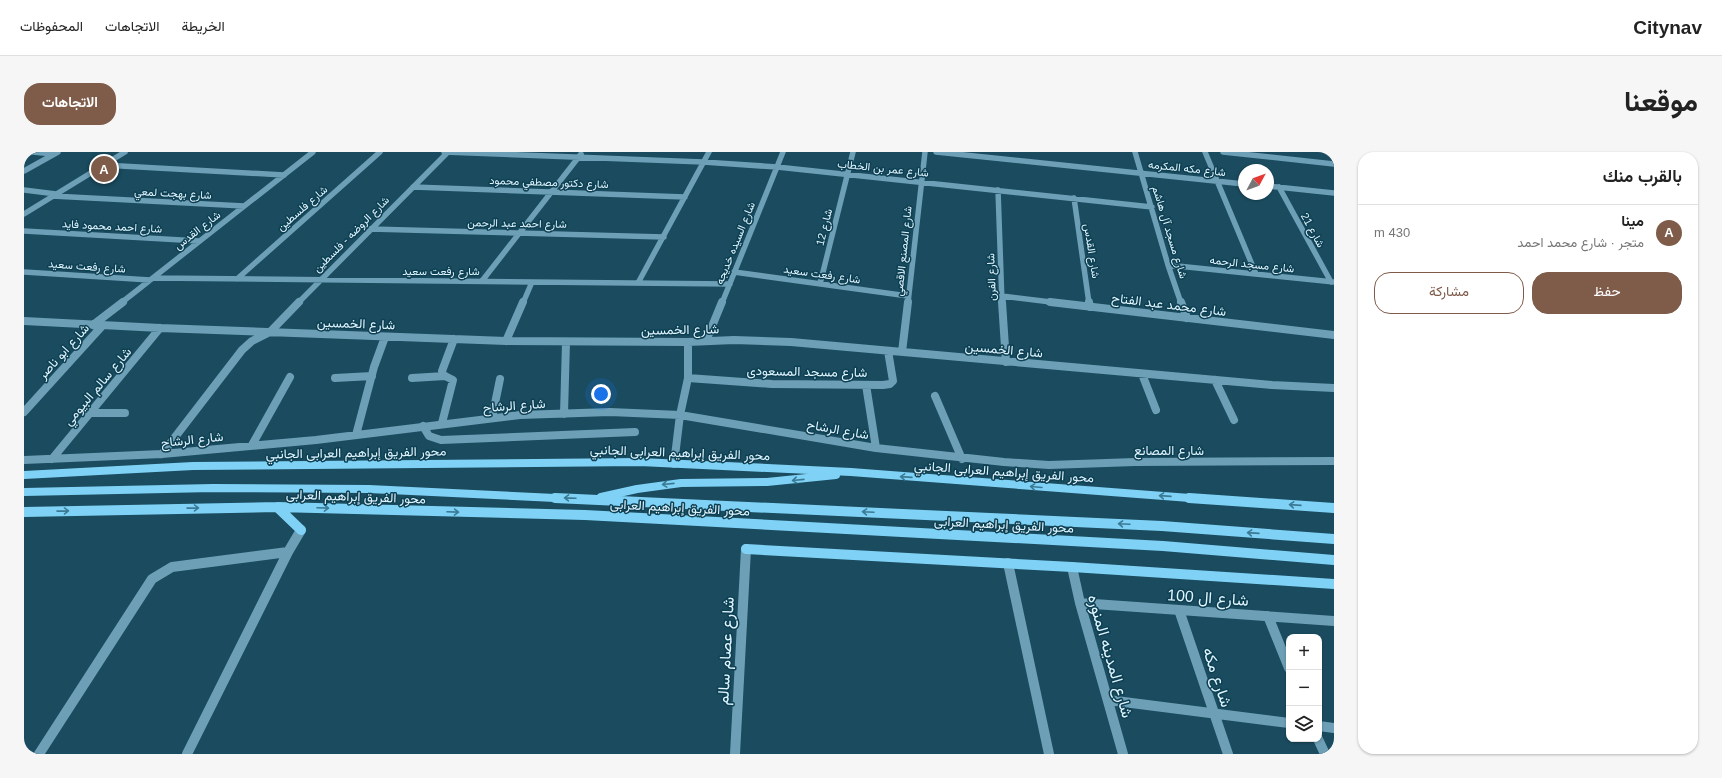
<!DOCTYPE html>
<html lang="ar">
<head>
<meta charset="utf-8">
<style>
	body { margin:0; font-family:Arial,Vazirmatn,sans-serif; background:#f6f6f6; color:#222; direction:rtl }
	.controls { position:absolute; right:12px; bottom:12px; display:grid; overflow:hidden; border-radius:8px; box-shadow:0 1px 3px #0004 }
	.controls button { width:36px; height:36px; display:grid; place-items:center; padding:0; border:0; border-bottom:1px solid #e0e0e0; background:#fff; color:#222; font:20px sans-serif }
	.compass { position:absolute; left:1214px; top:12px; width:36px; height:36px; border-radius:50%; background:#fff; box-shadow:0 1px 3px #0004; rotate:49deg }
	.you { position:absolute; left:577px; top:242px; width:14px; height:14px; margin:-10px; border:3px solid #fff; border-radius:50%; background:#1a73e8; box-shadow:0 0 0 6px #1a73e833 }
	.badge { display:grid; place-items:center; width:26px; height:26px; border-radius:50%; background:#7f5c4a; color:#fff; font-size:13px; font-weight:700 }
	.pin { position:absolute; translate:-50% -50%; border:2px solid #fff; box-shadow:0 1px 4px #0006 }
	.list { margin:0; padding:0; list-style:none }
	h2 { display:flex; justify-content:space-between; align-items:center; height:52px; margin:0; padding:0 16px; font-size:17px }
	h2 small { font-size:13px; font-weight:400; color:#767676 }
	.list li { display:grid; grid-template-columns:26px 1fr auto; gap:12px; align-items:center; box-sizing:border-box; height:56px; padding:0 16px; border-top:1px solid #e0e0e0 }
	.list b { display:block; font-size:15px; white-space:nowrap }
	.list p { margin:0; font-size:13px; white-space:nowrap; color:#767676 }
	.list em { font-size:13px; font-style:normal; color:#767676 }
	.actions { display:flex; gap:8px; padding:12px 16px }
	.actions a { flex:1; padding:9px 0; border:1px solid #7f5c4a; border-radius:16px; text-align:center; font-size:14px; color:#7f5c4a }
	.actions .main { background:#7f5c4a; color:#fff }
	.icon { flex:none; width:22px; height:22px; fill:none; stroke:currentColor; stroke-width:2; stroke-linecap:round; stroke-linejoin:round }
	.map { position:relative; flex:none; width:1310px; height:602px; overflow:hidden; direction:ltr; border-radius:16px }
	header { display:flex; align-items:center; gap:24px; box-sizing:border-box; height:56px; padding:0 20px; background:#fff; border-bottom:1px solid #e0e0e0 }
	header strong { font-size:19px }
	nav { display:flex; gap:22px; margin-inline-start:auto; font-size:14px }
	.intro { display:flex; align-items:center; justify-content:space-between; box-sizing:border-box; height:96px; padding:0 24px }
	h1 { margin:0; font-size:28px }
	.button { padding:10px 18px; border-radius:16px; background:#7f5c4a; color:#fff; font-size:14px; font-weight:700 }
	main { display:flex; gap:24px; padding:0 24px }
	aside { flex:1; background:#fff; border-radius:16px; box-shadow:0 1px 3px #0004 }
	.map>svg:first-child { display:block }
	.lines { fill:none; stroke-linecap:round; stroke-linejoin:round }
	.lane-far1 { stroke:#6d9fb6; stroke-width:8 }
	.lane { stroke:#6d9fb6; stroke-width:10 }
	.street-far2 { stroke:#6d9fb6; stroke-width:5.5 }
	.street-far1 { stroke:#6d9fb6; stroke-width:8 }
	.street { stroke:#6d9fb6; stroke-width:10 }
	.secondary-far1 { stroke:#7fd2f6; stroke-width:8 }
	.secondary { stroke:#7fd2f6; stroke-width:10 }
	.oneway { stroke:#3b7a94 }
	.labels { text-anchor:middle; stroke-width:3; stroke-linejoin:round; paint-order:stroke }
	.far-street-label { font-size:11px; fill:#e1f5ff; stroke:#0d4053 }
	.street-label { font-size:13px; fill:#e1f5ff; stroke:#0d4053 }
	.near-street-label { font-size:16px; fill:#e1f5ff; stroke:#0d4053 }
</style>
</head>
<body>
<header>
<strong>Citynav</strong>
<nav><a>الخريطة</a><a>الاتجاهات</a><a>المحفوظات</a></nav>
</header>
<div class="intro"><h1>موقعنا</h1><a class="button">الاتجاهات</a></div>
<main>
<aside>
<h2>بالقرب منك<small></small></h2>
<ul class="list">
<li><span class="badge">A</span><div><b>مينا</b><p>متجر · شارع محمد احمد</p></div><em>430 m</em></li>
</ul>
<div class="actions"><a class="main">حفظ</a><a>مشاركة</a></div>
</aside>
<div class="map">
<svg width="1310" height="602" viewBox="0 0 1310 602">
	<rect width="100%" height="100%" fill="#1a4b5e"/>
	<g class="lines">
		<path class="lane-far1" d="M399,274l6,10 12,4 194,-8"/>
		<path class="lane" d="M15,602l113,-175 20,-12 116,-15
			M163,602l101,-202 13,-22"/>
		<path class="street-far2" d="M9,0l20,2
			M420,0l259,10 74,5 375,40
			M912,0l308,32
			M1111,0l33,113 13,38
			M1181,0l51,122
			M1199,0l111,12
			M79,13l181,10
			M0,19l34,-19
			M1244,34l66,7
			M389,35l272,10
			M1255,35l52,95
			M0,38l32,4
			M974,38l4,113
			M28,44l192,10
			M1050,46l15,105
			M0,62l101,-62
			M346,77l294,8
			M0,79l175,10
			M1144,113l166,17
			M0,120l126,8
			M710,120l174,24
			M129,126l577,6
			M213,127l143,-127
			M458,129l99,-127
			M614,131l71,-131
			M796,132l33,-132
			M978,144l57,7
			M97,151l192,-151
			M274,151l150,-151
			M499,151l9,-21
			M698,151l61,-151
			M884,151l17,-151"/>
		<path class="street-far1" d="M978,150l4,60
			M1026,150l284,33
			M1065,150l1,5
			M1157,150l6,16
			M0,169l136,7 346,13 182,1 46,-2 57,2 481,43 62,3
			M69,173l30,-23
			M482,189l17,-39
			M682,189l16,-39
			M878,200l6,-50
			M1118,222l14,36
			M311,226l37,-2
			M388,226l33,-2
			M664,226l84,6 111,1 7,-1 3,-3 -5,-30
			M1191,228l19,40
			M842,233l10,63
			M911,244l27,63
			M0,260l79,-87
			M66,261h35
			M540,262l2,-72
			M468,266l8,-39
			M418,271l11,-43 -10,-5 -1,-4 12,-32
			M332,283l18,-68 11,-30
			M228,293l38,-68
			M138,302l80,-104 10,-9 18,-9 29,-30
			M28,307l108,-131
			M0,308l138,-6 154,-14 204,-25 90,-3 70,3 196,33 128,14 45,3 86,-3 199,-1
			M650,312l6,-49 8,-37v-36"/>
		<path class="street" d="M984,411l41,191
			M1048,415l8,36 43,151
			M1056,451l254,18
			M1155,458l49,144
			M1244,464l21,52
			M1084,548l181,23
			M1295,574l15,2
			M1294,587l7,15
			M711,602l11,-205"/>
		<path class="secondary-far1" d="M0,323l169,-9 447,-4 211,10 352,27
			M0,340l189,-4 156,1 207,10
			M577,345l36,-8 44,-6 86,-1 69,-7"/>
		<path class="secondary" d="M531,346l607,28 172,13
			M1165,346l145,10
			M253,355l24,23
			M0,360l253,-5 308,8 578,31 171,14
			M722,397l326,18 262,17"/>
	</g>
	<defs><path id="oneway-shaft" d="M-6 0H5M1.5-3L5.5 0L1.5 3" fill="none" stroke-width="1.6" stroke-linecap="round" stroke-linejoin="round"/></defs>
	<g class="oneway">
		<use href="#oneway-shaft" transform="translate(882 325) rotate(-176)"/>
		<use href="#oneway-shaft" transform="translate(774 328) rotate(174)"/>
		<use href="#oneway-shaft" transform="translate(644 332) rotate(174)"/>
		<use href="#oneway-shaft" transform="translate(1012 335) rotate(-175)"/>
		<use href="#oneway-shaft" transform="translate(1141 344) rotate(-176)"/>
		<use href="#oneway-shaft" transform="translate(546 346) rotate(-178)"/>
		<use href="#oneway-shaft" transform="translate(1271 353) rotate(-176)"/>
		<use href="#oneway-shaft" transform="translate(169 356) rotate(-1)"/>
		<use href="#oneway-shaft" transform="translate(299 356) rotate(2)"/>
		<use href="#oneway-shaft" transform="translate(39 359) rotate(-1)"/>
		<use href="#oneway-shaft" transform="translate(429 360) rotate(2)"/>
		<use href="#oneway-shaft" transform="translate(844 360) rotate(-177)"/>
		<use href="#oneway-shaft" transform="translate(1100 372) rotate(-177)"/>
		<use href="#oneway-shaft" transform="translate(1229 381) rotate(-176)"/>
	</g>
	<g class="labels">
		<g class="far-street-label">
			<text transform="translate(859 16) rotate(6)" y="4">شارع عمر بن الخطاب</text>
			<text transform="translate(1163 16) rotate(6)" y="4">شارع مكه المكرمه</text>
			<text transform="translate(525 30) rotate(2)" y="4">شارع دكتور مصطفي محمود</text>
			<text transform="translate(149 41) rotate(3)" y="4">شارع بهجت لمعي</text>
			<text transform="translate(278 56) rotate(-41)" y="4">شارع فلسطين</text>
			<text transform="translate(493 71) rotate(1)" y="4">شارع احمد عبد الرحمن</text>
			<text transform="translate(88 74) rotate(3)" y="4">شارع احمد محمود فايد</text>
			<text transform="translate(800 75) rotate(-76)" y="4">شارع 12</text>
			<text transform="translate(173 78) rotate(-38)" y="4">شارع القدس</text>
			<text transform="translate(1289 78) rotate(61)" y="4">شارع 21</text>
			<text transform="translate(1146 80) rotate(73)" y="4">شارع مسجد آل هاشم</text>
			<text transform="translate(327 82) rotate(-45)" y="4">شارع الروضه - فلسطين</text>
			<text transform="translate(711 91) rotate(-68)" y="4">شارع السيده خديجه</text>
			<text transform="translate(879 99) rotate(-84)" y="4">شارع المصنع الاقصي</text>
			<text transform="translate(1068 99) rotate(81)" y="4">شارع القدس</text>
			<text transform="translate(1228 112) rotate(6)" y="4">شارع مسجد الرحمه</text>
			<text transform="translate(63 114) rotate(4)" y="4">شارع رفعت سعيد</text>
			<text x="417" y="123">شارع رفعت سعيد</text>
			<text transform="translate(798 122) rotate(8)" y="4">شارع رفعت سعيد</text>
			<text transform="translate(967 125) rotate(-92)" y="4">شارع الفرن</text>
		</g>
		<g class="street-label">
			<text transform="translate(1145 152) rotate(7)" y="5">شارع محمد عبد الفتاح</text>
			<text transform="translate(332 171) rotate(2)" y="5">شارع الخمسين</text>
			<text transform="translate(656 177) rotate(-1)" y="5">شارع الخمسين</text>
			<text transform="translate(980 197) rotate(5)" y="5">شارع الخمسين</text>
			<text transform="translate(39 199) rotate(-48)" y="5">شارع ابو ناصر</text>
			<text transform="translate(783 219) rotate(1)" y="5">شارع مسجد المسعودى</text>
			<text transform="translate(73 234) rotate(-50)" y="5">شارع سالم البيومي</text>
			<text transform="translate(490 253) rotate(-4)" y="5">شارع الرشاح</text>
			<text transform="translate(814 277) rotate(10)" y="5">شارع الرشاح</text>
			<text transform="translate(168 287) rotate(-6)" y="5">شارع الرشاح</text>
			<text x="1145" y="303">شارع المصانع</text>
			<text transform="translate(332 300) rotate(-1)" y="5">محور الفريق إبراهيم العرابى الجانبي</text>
			<text transform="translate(656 300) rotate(2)" y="5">محور الفريق إبراهيم العرابى الجانبي</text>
			<text transform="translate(980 319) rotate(4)" y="5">محور الفريق إبراهيم العرابى الجانبي</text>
			<text transform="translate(332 344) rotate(2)" y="5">محور الفريق إبراهيم العرابى</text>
			<text transform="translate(656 355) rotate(3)" y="5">محور الفريق إبراهيم العرابى</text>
			<text transform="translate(980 372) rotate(3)" y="5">محور الفريق إبراهيم العرابى</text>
		</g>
		<g class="near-street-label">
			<text transform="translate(1184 445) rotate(4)" y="6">شارع ال 100</text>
			<text transform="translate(701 499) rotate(-87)" y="6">شارع عصام سالم</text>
			<text transform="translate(1087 504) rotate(74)" y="6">شارع المدينه المنوره</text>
			<text transform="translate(1194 525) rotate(72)" y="6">شارع مكه</text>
		</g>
	</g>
</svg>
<div class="controls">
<button>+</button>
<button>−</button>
<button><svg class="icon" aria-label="layers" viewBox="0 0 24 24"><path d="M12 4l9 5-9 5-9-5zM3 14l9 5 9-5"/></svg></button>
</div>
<svg class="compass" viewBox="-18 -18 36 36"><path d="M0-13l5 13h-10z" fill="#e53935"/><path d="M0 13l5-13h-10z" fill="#767676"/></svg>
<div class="you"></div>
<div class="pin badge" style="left:80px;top:17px">A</div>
</div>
</main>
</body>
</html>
